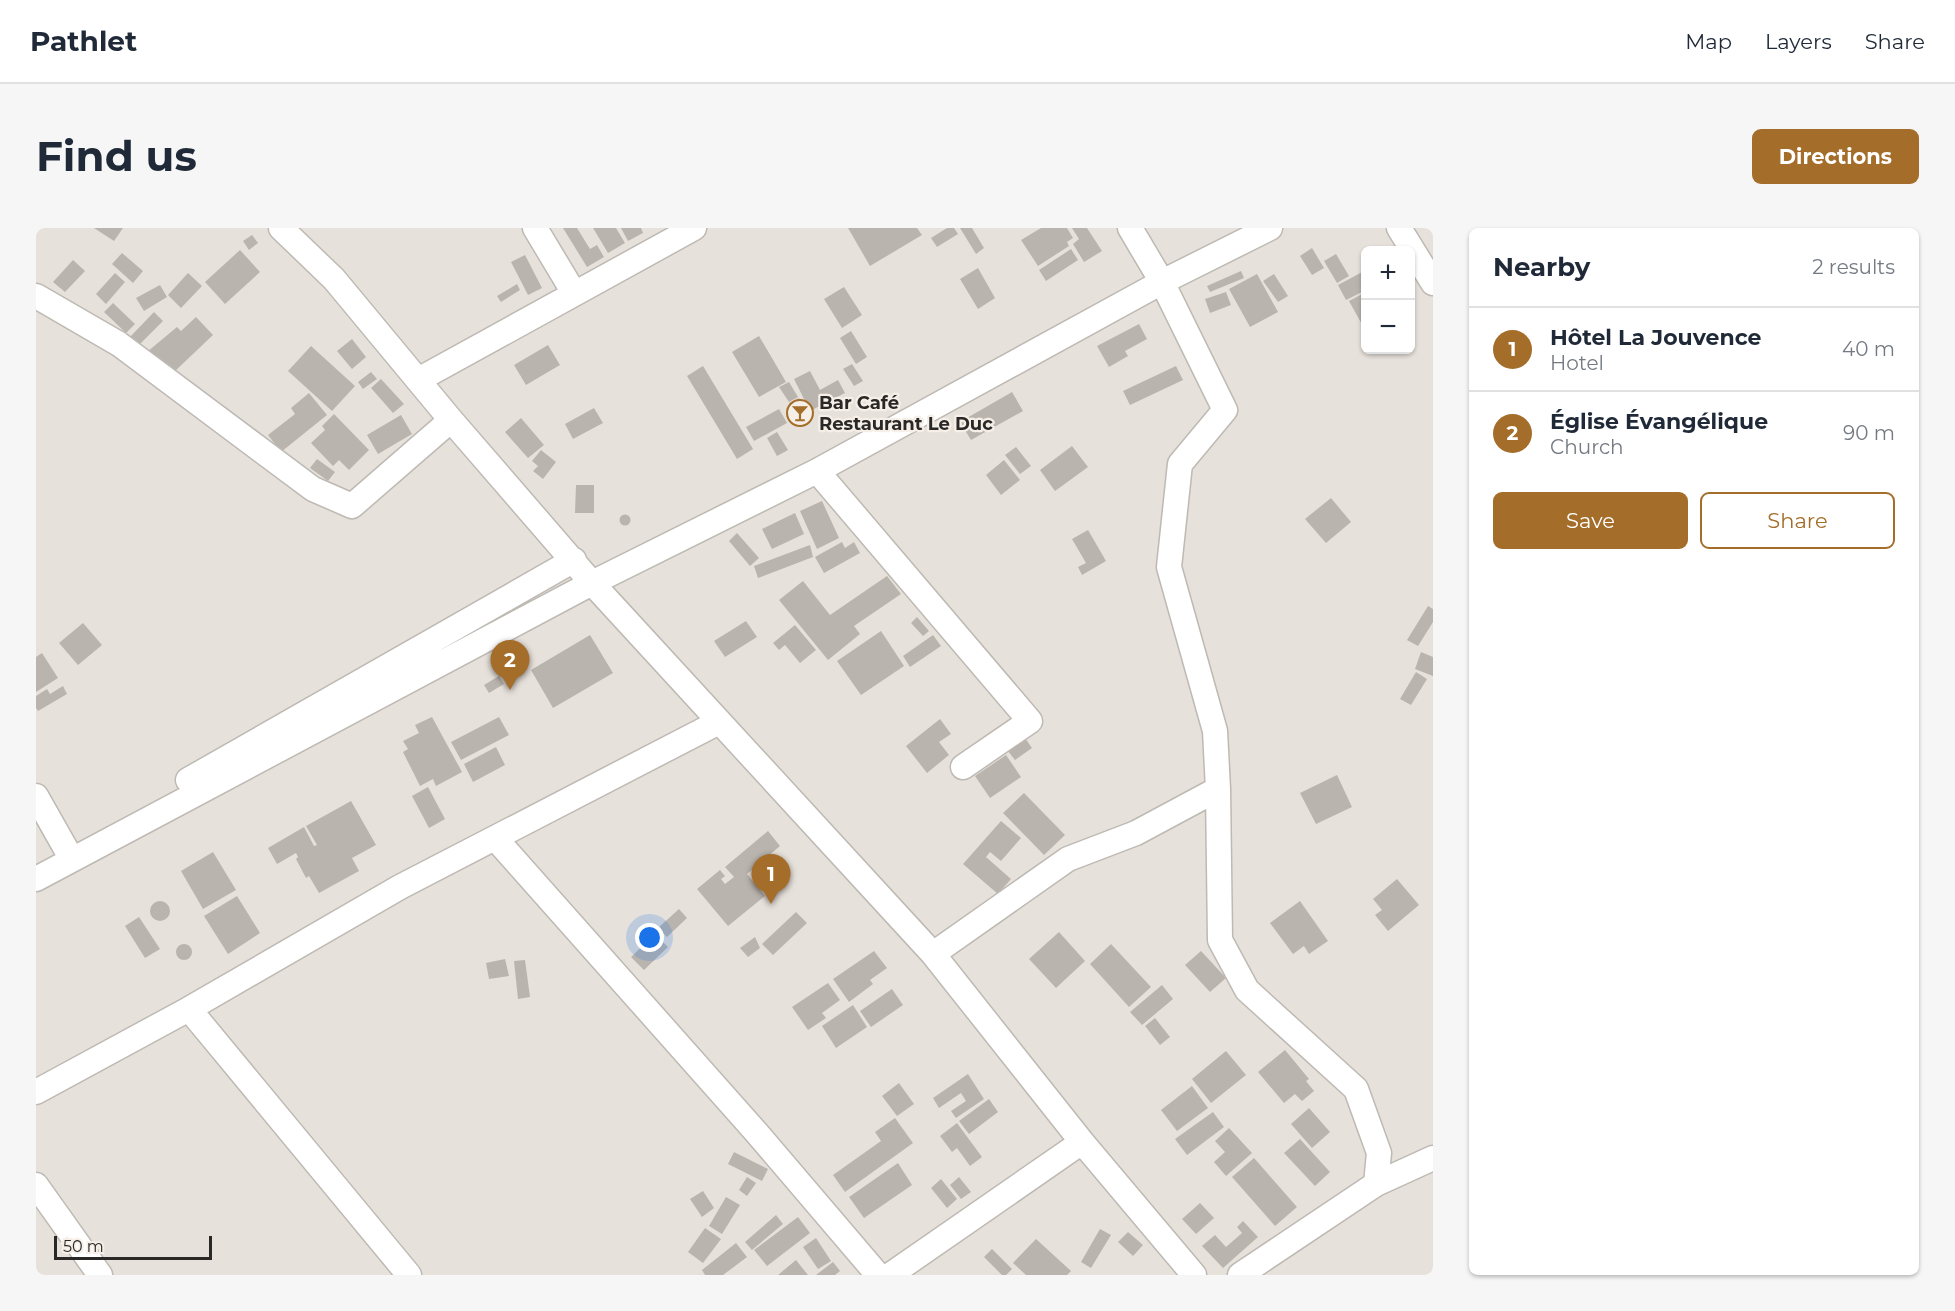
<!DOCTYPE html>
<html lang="en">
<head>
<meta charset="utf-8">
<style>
	body { margin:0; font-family:Montserrat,sans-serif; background:#f6f6f7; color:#1f2937 }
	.controls { position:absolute; right:18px; top:18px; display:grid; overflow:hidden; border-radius:9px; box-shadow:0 2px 4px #0004 }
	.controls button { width:54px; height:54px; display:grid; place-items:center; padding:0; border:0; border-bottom:2px solid #e0e1e3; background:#fff; color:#1f2937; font:30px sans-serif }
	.scale { position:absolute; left:18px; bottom:15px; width:158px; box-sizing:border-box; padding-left:6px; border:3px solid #2a2826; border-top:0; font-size:16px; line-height:21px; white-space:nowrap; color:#2a2826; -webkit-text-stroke:4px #f5efe8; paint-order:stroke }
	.you { position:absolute; left:614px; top:710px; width:21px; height:21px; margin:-15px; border:4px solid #fff; border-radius:50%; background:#1a73e8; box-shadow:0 0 0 9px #1a73e833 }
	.badge { display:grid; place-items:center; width:39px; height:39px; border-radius:50%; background:#a46d29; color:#fff; font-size:20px; font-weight:700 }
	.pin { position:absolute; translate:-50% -50px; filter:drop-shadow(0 2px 3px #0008) }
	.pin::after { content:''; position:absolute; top:32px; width:21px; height:18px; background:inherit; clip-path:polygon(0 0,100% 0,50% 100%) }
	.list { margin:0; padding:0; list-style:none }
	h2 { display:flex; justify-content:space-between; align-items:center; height:78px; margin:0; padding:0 24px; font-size:26px }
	h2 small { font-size:20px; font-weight:400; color:#747a83 }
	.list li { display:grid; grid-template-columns:39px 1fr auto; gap:18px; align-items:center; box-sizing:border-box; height:84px; padding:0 24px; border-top:2px solid #e0e1e3 }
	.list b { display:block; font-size:22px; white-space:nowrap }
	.list p { margin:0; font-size:20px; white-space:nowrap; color:#747a83 }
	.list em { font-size:20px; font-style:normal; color:#747a83 }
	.actions { display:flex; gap:12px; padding:18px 24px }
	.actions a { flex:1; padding:14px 0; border:2px solid #a46d29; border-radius:9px; text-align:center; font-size:21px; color:#a46d29 }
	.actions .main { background:#a46d29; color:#fff }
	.map { position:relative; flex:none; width:1397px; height:1047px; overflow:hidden; border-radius:9px }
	header { display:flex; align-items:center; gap:36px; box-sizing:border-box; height:84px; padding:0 30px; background:#fff; border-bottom:2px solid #e0e1e3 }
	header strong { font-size:28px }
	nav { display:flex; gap:33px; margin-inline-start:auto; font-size:21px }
	.intro { display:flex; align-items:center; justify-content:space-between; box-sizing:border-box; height:144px; padding:0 36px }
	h1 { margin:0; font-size:42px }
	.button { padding:15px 27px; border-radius:9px; background:#a46d29; color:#fff; font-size:21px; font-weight:700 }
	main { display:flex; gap:36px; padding:0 36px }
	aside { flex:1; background:#fff; border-radius:9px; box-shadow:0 2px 4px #0004 }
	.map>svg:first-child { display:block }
	.building { fill:#bab4ae }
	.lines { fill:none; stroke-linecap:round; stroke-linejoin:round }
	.street-casing { stroke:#beb9b3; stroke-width:27 }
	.street { stroke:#fff; stroke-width:24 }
	.labels { text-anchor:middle; stroke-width:4.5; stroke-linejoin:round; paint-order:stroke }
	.poi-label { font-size:18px; font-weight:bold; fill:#2a2826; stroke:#f5efe8; text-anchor:start }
</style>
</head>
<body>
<header>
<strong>Pathlet</strong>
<nav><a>Map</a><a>Layers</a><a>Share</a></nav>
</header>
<div class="intro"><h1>Find us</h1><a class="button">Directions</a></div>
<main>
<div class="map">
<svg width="1397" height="1047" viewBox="0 0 1397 1047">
	<rect width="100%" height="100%" fill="#e7e1db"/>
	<path class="building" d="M58,0h29l-9,13z
		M527,0h14l13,21 7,-4 7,12 -17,10z
		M557,0h23l9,15 -17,10z
		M585,0h20l2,5 -15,8z
		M812,0h69l5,7 -52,31z
		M911,0h7l4,6 -21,13 -6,-9z
		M924,0h12l12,20 -8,6z
		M1005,0h26l6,10 -6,4 2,4 -31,20 -17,-26z
		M1036,0h15l15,23 -18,11 -11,-18 6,-5z
		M216,7l6,8 -9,7 -6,-9z
		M1276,20l12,20 -12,7 -12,-19z
		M1035,21l7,11 -32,21 -7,-11z
		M204,22l20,22 -35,32 -20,-22z
		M86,25l21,18 -10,12 -21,-19z
		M1300,26l13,22 -12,7 -13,-22z
		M489,27l17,33 -14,7 -17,-33z
		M37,32l12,11 -20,21 -12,-10z
		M942,40l17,30 -17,11 -18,-30z
		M1330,42v20l-20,10 -8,-15z
		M1205,43l3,7 -34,14 -3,-6z
		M79,45l10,9 -19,22 -10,-10z
		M152,45l14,13 -21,22 -13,-13z
		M1221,46l21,38 -28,15 -21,-38z
		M1238,46l14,22 -10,6 -15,-21z
		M481,56l3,6 -19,12 -4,-6z
		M124,57l7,12 -23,14 -8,-13z
		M808,59l18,28 -20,13 -18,-29z
		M1190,64l5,13 -21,8 -5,-14z
		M1330,64v35l-2,1 -15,-27z
		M77,75l22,21 -9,9 -22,-21z
		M118,84l9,9 -25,25 -8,-9z
		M160,89l17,18 -39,37 -27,-20 30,-25 4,4z
		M1103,96l8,15 -22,12 3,5 -19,11 -12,-21z
		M815,103l16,26 -11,7 -16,-26z
		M723,108l27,46 -27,15 -27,-45z
		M316,111l14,18 -14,12 -15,-18z
		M512,117l12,20 -34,20 -12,-20z
		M275,118l44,40 -23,25 -44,-40z
		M816,136l11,17 -9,5 -11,-17z
		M667,138l50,83 -16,10 -50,-83z
		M1140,138l7,14 -53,25 -7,-14z
		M774,143l10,19 18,-10 7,13 -35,18 -16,-32z
		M335,144l6,7 -14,10 -5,-7z
		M345,151l23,25 -11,9 -22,-25z
		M753,154l9,15 -9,5 -10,-15z
		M976,164l11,19 -52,29 -11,-18z
		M273,165l18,22 -46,37 -13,-17 27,-21 -4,-6z
		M763,170l8,15 -10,6 -8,-16z
		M558,180l9,15 -30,16 -8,-15z
		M743,181l8,14 -33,18 -8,-14z
		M298,186l35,36 -20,20 -10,-10 -6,6 -22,-23 14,-13 -3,-4z
		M365,187l11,19 -34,20 -11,-19z
		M485,190l23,27 -16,13 -23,-26z
		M741,204l11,18 -11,6 -10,-18z
		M1036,218l16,21 -33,24 -15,-21z
		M980,219l15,19 -11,8 -15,-19z
		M505,222l15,12 -13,17 -10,-8 5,-5 -6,-5z
		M281,231l18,13 -7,9 -18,-13z
		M968,232l16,20 -19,15 -15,-20z
		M540,257h18v28h-19z
		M1295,270l20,24 -25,21 -21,-24z
		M786,273l17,37 -22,11 -17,-38z
		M759,285l9,21 -32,15 -10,-20z
		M583.5 292a5.5 5.5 0 1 1 11 0a5.5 5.5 0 1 1-11 0Z
		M1052,302l18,31 -24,14 -4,-8 8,-4 -14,-24z
		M701,305l22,25 -9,8 -21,-25z
		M806,314l3,6 9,-6 6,11 -36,20 -9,-16z
		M774,317l3,12 -55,21 -4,-12z
		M851,348l14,18 -47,32 6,8 -32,26 -49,-60 24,-19 27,34z
		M1392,378l5,3v13l-15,24 -11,-6z
		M881,389l12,14 -6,5 -12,-13z
		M710,393l11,16 -32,20 -11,-16z
		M47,395l19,22 -24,20 -19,-22z
		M759,397l21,25 -16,13 -15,-18 -6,5 -6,-7z
		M845,403l23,35 -43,29 -24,-34z
		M554,407l23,38 -60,35 -22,-38z
		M897,407l8,11 -31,21 -7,-11z
		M1385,424l12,5v19l-18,-7z
		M6,425l16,25 -22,14v-35z
		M1380,444l11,7 -16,26 -11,-6z
		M463,448l5,8 -15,9 -5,-8z
		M27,458l4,8 -29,17 -2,-3v-12l11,-7 3,5z
		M396,489l30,55 -26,14 -3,-7 -13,7 -17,-34 5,-3 -5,-8 16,-8 -4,-8z
		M463,489l10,18 -48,25 -10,-18z
		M904,491l11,15 -12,8 10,13 -22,18 -21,-27z
		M989,510l7,10 -17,12 -7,-9z
		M460,519l9,18 -32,17 -9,-18z
		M970,527l15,22 -31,21 -15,-22z
		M1301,547l15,32 -36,17 -16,-31z
		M392,559l17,32 -16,9 -17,-32z
		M988,565l41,42 -21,20 -41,-42z
		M315,573l25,44 -24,13 7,13 -40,22 -10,-17 -3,2 -10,-19 2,-2 -2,-4 -19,11 -9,-16 36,-21 10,19 3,-1 -11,-19z
		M965,593l20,17 -20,23 -11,-9 -4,5 25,22 -13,15 -35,-30z
		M732,603l12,15 -33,28 18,22 -37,30 -31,-37 23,-19 5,6 -4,3 4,5 9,-7 -9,-10z
		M177,624l23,38 -33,19 -22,-38z
		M1361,651l22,26 -31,26 -13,-16 7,-5 -9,-11z
		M201,668l23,37 -32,21 -24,-38z
		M114 683a10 10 0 1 1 20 0a10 10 0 1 1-20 0Z
		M1264,673l28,40 -19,13 -5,-8 -11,8 -23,-31z
		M643,681l8,9 -20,19 -9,-9z
		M760,684l11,11 -34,32 -11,-11z
		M103,689l21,32 -15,9 -20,-32z
		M1023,704l26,29 -29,27 -27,-29z
		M619,706l13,13 -24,23 -13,-13z
		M719,709l5,11 -12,9 -8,-9z
		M140 724a8 8 0 1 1 16 0a8 8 0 1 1-16 0Z
		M1075,716l40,43 -22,20 -39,-43z
		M838,723l13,17 -17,12 3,4 -24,18 -16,-23z
		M1165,723l25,27 -16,14 -25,-27z
		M469,731l4,17 -20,3 -3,-16z
		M489,732l5,37 -12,2 -4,-38z
		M792,755l12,17 -18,13 4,5 -18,12 -16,-23z
		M1126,757l11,14 -31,26 -12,-13z
		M856,761l11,16 -32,22 -11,-16z
		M817,777l14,22 -31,21 -14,-22z
		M1119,790l15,19 -10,8 -15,-19z
		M1249,822l24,29 -3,2 8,10 -12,10 -7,-7 -11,9 -26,-31z
		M1190,823l20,24 -35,28 -19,-24z
		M932,846l16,25 -28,19 -5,-7 15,-10 -5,-8 -22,15 -6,-10z
		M863,855l15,21 -17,12 -15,-20z
		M1156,858l16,22 -31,23 -16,-21z
		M953,871l9,13 -29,22 -10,-13z
		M1273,880l21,24 -18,16 -21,-24z
		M1177,884l11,15 -37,28 -12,-16z
		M859,890l18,25 -68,49 -12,-17 48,-34 -6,-9z
		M921,895l25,34 -12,9 -13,-18 -5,4 -12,-16z
		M1193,900l23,25 -26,23 -12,-14 11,-10 -10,-11z
		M1264,911l30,33 -15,14 -31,-33z
		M698,924l34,17 -6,12 -34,-17z
		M1218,930l43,49 -22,19 -43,-49z
		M862,935l14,22 -48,33 -15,-21z
		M711,949l9,6 -9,13 -8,-6z
		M923,949l12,15 -10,7 -11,-14z
		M905,951l16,20 -10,9 -16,-20z
		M667,963l11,17 -12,9 -12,-18z
		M690,969l14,8 -18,29 -13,-8z
		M1164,975l14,15 -18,16 -14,-15z
		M740,987l7,9 -31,26 -7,-8z
		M762,989l12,16 -43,33 -13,-16z
		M1207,993l15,16 -35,31 -21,-22 13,-11 11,12 16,-14 -5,-6z
		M669,1000l16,11 -18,24 -15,-11z
		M1064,1001l11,6 -20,33 -10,-6z
		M1092,1004l15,13 -10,11 -15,-14z
		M780,1010l15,23 -13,8 -15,-22z
		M1000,1011l35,32 -4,4h-41l-13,-12z
		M700,1015l11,14 -24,18h-18l-3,-5z
		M956,1021l20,20 -6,6h-4l-18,-18z
		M760,1032l12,15h-30z
		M797,1034l7,9 -5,4h-19z"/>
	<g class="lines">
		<defs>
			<path id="street" d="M245,0l53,51 117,141 141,163 341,371 149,188 112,133
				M499,0l39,65
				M1094,0l32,54 63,128 -45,54 -11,103 46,164 3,58 2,151 27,50 109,99 23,64 -3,31
				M1363,0l34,55
				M0,68l83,48 194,145 39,17 99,-86
				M382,152l276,-152
				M781,243l213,250 -67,46
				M152,552l386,-220
				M0,568l30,53
				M459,610l261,294 122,143
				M0,651l556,-296 225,-112 345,-189 108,-54
				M897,726l135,-95 68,-26 82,-44
				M153,781l220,266
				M0,864l153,-83 211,-122 319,-165
				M0,957l64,90
				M854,1047l192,-133
				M1204,1047l136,-91 57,-26"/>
		</defs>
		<use href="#street" class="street-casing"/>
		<use href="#street" class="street"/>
	</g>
	<defs>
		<symbol id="bar-ring" viewBox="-11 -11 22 22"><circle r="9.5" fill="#f5efe8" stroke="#a46d29" stroke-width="1.5"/><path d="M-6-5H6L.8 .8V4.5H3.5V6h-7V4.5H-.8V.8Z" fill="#a46d29"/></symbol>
	</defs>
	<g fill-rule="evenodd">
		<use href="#bar-ring" x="749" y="170" width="30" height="30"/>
	</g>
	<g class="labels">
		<g class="poi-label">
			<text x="783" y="181">Bar Café<tspan x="783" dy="21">Restaurant Le Duc</tspan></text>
		</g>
	</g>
</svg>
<div class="controls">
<button>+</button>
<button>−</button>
</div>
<div class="scale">50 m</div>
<div class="you"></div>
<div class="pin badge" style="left:735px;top:676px">1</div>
<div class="pin badge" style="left:474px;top:462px">2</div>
</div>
<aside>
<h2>Nearby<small>2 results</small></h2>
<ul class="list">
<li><span class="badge">1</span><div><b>Hôtel La Jouvence</b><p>Hotel</p></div><em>40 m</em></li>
<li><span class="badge">2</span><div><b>Église Évangélique</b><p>Church</p></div><em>90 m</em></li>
</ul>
<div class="actions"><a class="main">Save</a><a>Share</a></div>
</aside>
</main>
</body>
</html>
